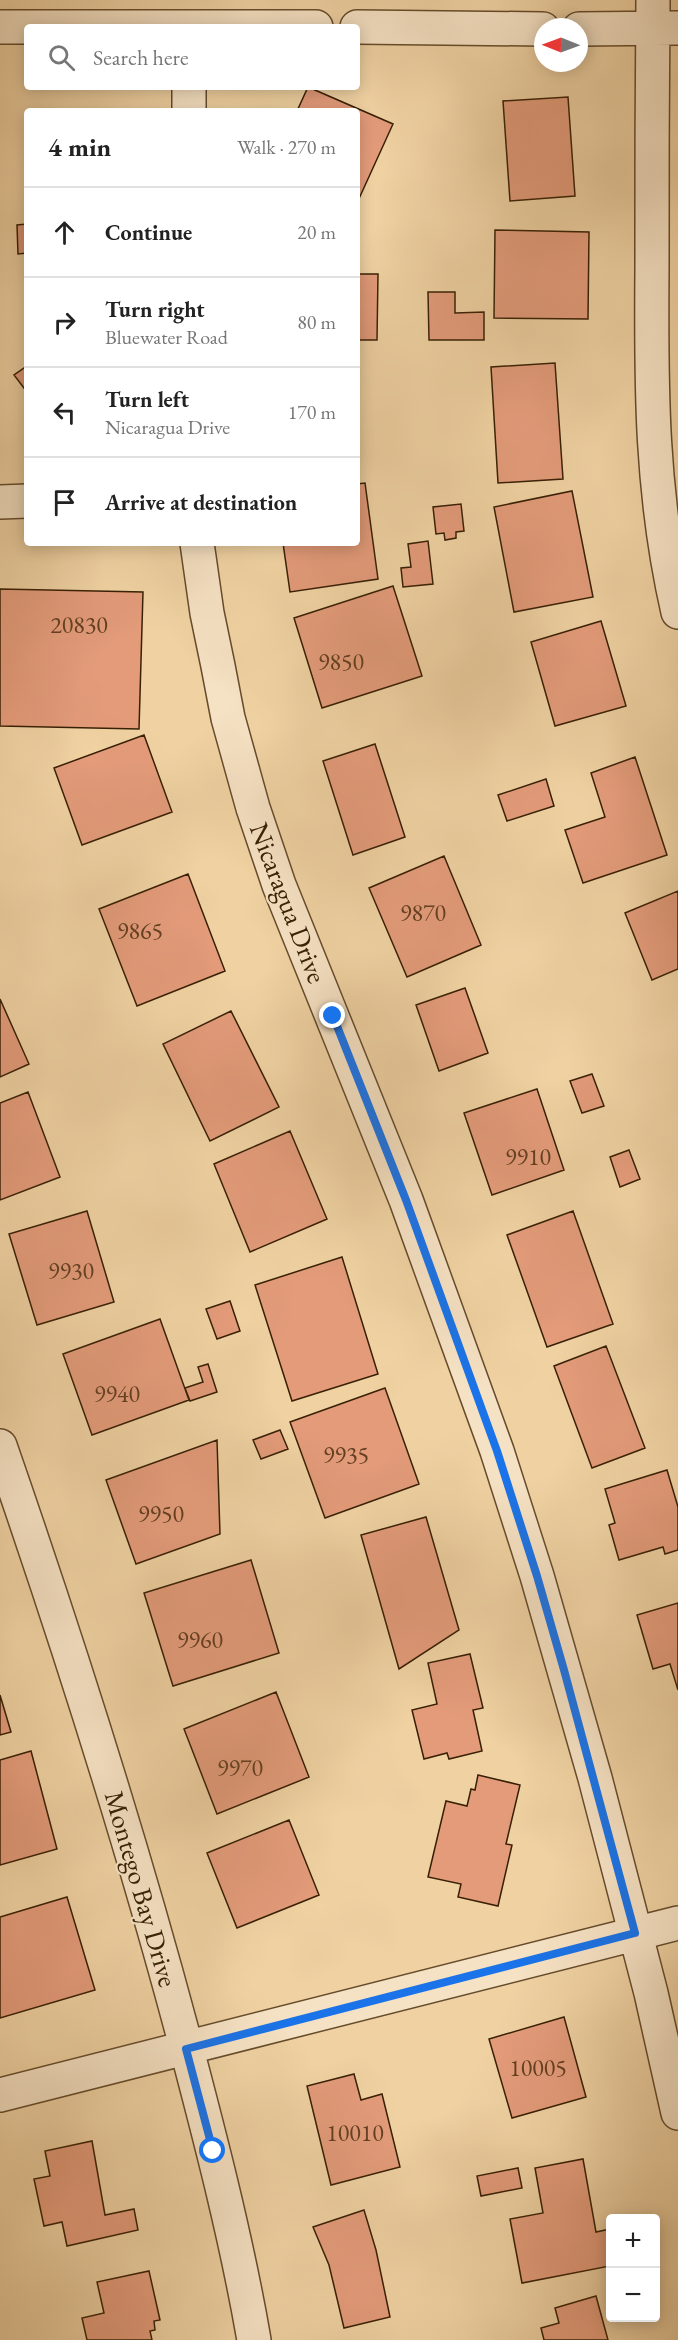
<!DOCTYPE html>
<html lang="en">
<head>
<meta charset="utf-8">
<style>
	body { margin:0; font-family:"EB Garamond",serif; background:#f6f6f6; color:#222 }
	.controls { position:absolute; right:18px; bottom:18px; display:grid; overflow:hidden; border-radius:6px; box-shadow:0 3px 15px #0003 }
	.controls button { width:54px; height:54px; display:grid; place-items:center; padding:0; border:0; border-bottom:2px solid #e0e0e0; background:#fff; color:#222; font:30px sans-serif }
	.compass { position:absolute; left:534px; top:18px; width:54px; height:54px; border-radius:50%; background:#fff; box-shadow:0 3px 15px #0003; rotate:271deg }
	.stop { position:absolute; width:18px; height:18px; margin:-14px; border:4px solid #1a73e8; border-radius:50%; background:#fff }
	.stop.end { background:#1a73e8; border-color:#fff; box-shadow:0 2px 6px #0008 }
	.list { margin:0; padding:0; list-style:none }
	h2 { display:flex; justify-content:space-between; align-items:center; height:78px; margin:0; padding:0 24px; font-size:26px }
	h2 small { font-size:20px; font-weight:400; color:#767676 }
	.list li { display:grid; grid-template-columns:39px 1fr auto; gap:18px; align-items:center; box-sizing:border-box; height:90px; padding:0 24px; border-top:2px solid #e0e0e0 }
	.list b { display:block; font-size:22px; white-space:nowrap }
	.list p { margin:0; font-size:20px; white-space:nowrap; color:#767676 }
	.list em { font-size:20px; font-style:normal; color:#767676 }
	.icon { flex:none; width:33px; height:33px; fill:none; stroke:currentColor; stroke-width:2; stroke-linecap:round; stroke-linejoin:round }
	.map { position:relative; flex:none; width:678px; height:2340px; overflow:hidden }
	.search { position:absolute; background:#fff; box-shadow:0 3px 15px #0003; left:24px; top:24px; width:336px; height:66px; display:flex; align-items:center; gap:15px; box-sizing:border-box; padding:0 21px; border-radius:6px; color:#767676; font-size:22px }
	.panel { position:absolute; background:#fff; box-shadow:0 3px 15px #0003; left:24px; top:108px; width:336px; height:438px; border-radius:6px }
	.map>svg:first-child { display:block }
	.building { fill:#e39b7a; stroke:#382005; stroke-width:1.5 }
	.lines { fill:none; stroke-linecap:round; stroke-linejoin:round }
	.minor-casing { stroke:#664c2c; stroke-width:36 }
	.minor { stroke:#f5e1c3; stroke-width:33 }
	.route { stroke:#1a73e8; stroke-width:8 }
	.labels { text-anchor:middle; stroke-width:4.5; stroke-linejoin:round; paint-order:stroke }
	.number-label { font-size:24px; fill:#633f22 }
	.street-label { font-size:27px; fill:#382005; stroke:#f5e1c3 }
</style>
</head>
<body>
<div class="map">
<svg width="678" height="2340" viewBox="0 0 678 2340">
	<rect width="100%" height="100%" fill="#efd1a2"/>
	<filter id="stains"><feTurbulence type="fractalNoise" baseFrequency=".00333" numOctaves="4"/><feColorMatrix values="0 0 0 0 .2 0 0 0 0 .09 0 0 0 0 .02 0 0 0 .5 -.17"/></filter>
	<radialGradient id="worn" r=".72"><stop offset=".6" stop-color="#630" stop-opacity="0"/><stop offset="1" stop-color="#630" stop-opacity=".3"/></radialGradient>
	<path class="building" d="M308,87l85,37 -36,79v-92h-60z
		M568,97l7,99 -65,5 -7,-100z
		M27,224v29l-9,1 -1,-29z
		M495,230l94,2 -1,87 -94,-1z
		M357,274h21l-1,66h-20z
		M428,292h27v21l29,-1v28h-55z
		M555,363l8,116 -65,4 -7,-116z
		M27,366v26l-13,-17z
		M365,483l13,96 -88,13 -7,-49h74v-59z
		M572,491l21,106 -79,15 -20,-105z
		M461,504l3,27 -8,1v6l-11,2 -1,-7 -8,1 -3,-27z
		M428,541l5,43 -30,3 -2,-19 10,-1 -3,-23z
		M393,586l29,90 -100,32 -28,-90z
		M0,589l143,3 -4,137 -139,-3z
		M601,621l25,85 -71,20 -24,-84z
		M144,735l28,77 -90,33 -28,-77z
		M375,744l30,93 -52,18 -30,-94z
		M635,757l32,98 -84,28 -18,-53 40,-13 -14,-44z
		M546,779l8,27 -47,15 -9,-26z
		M444,856l37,89 -74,32 -38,-89z
		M188,874l37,97 -88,35 -38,-97z
		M678,891v78l-26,11 -27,-67z
		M465,988l23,65 -49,18 -23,-66z
		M0,999l29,65 -29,13z
		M231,1011l48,96 -69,34 -47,-97z
		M592,1074l12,32 -22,7 -12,-32z
		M537,1089l27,81 -72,25 -28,-82z
		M28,1092l32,85 -60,23v-97z
		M290,1131l37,88 -77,33 -36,-88z
		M629,1150l11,29 -20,8 -10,-30z
		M87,1211l27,91 -77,23 -28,-91z
		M573,1211l40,113 -66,23 -40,-112z
		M342,1257l36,117 -86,27 -37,-116z
		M230,1301l10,30 -23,8 -11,-30z
		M160,1319l29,81 -97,35 -29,-81z
		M606,1346l39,102 -53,20 -38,-102z
		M208,1364l9,28 -27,9 -5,-13 18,-6 -5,-15z
		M385,1388l34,96 -94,34 -35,-96z
		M280,1430l8,19 -27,10 -8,-19z
		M217,1440l3,94 -84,30 -30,-84z
		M667,1470l11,37v43l-13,4 -2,-7 -44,13 -10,-35 6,-2 -10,-34z
		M426,1517l33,113 -60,39 -38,-134z
		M251,1560l28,93 -106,33 -29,-93z
		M678,1603v87l-8,-26 -17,5 -16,-54z
		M470,1654l13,54 -10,2 9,41 -33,8 -2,-6 -23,6 -12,-49 25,-6 -9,-41z
		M276,1692l33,85 -92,37 -33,-85z
		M0,1695l11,37 -11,3z
		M31,1751l26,98 -57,16v-105z
		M478,1775l42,10 -14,59 6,1 -14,61 -40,-9 3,-13 -33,-7 18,-76 21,5 4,-17 4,1z
		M289,1820l30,75 -82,33 -30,-75z
		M67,1897l28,93 -95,28v-101z
		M564,2017l22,80 -74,21 -23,-79z
		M354,2074l7,26 21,-6 18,73 -69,18 -24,-99z
		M92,2141l13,74 29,-6 4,21 -71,16 -5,-24 -18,4 -10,-47 16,-3 -5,-25z
		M583,2159l13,73 14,-3v37l-88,17 -12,-64 33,-6 -8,-45z
		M518,2168l4,20 -41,8 -4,-20z
		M364,2210l12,40 14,67 -46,11 -15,-63 -16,-38z
		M149,2271l11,49 -6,1 1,9 -5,1 2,9h-65l-5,-22 22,-5 -7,-31z
		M596,2296l12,44h-64l-3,-12 18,-5 -4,-15z"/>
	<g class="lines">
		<defs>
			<path id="minor" d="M653,0c-1,89 -1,179 -1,268 -1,120 -1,226 26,344
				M0,27h316
				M357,27l186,2
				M579,29l99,-1
				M189,87v24
				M0,502l27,-1
				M197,543l10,70 11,53 10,52 25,90 26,77 127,315 91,251 40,125 58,202 56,215 27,120
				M0,1446c67,193 129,387 182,585 27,102 54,205 72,309
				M0,2095l678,-172"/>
		</defs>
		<use href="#minor" class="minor-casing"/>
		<use href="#minor" class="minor"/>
	</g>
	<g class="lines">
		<path class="route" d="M213,2151l-27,-102 449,-116 -71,-263 -27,-94 -40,-125 -91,-251 -73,-184"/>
	</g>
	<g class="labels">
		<g class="number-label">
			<text x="79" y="633">20830</text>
			<text x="341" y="670">9850</text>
			<text x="423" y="921">9870</text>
			<text x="140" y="939">9865</text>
			<text x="528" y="1165">9910</text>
			<text x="71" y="1279">9930</text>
			<text x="117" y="1402">9940</text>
			<text x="346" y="1463">9935</text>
			<text x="161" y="1522">9950</text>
			<text x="200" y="1648">9960</text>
			<text x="240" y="1776">9970</text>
			<text x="538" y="2076">10005</text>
			<text x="355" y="2141">10010</text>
		</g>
		<g class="street-label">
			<text transform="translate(288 903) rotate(69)" y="9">Nicaragua Drive</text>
			<text transform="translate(141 1889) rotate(74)" y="9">Montego Bay Drive</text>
		</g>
	</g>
	<rect width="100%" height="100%" filter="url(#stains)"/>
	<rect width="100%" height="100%" fill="url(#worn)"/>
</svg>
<div class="controls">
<button>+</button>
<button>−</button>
</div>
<svg class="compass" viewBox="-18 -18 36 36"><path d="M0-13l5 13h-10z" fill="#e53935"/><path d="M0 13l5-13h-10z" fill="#767676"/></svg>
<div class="stop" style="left:213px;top:2151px"></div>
<div class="stop end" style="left:333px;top:1016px"></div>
<div class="search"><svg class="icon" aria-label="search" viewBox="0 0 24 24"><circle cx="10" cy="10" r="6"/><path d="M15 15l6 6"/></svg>Search here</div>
<section class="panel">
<h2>4 min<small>Walk · 270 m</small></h2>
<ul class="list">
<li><svg class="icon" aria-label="ahead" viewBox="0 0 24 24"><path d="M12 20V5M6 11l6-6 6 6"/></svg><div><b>Continue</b></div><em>20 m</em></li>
<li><svg class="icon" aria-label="right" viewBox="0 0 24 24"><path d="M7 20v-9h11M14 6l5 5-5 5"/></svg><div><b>Turn right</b><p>Bluewater Road</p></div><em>80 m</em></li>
<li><svg class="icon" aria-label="left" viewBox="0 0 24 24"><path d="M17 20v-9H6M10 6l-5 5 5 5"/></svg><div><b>Turn left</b><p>Nicaragua Drive</p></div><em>170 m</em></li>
<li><svg class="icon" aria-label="arrive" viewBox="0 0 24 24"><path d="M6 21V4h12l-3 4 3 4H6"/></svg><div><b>Arrive at destination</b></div></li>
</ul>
</section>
</div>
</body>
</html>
